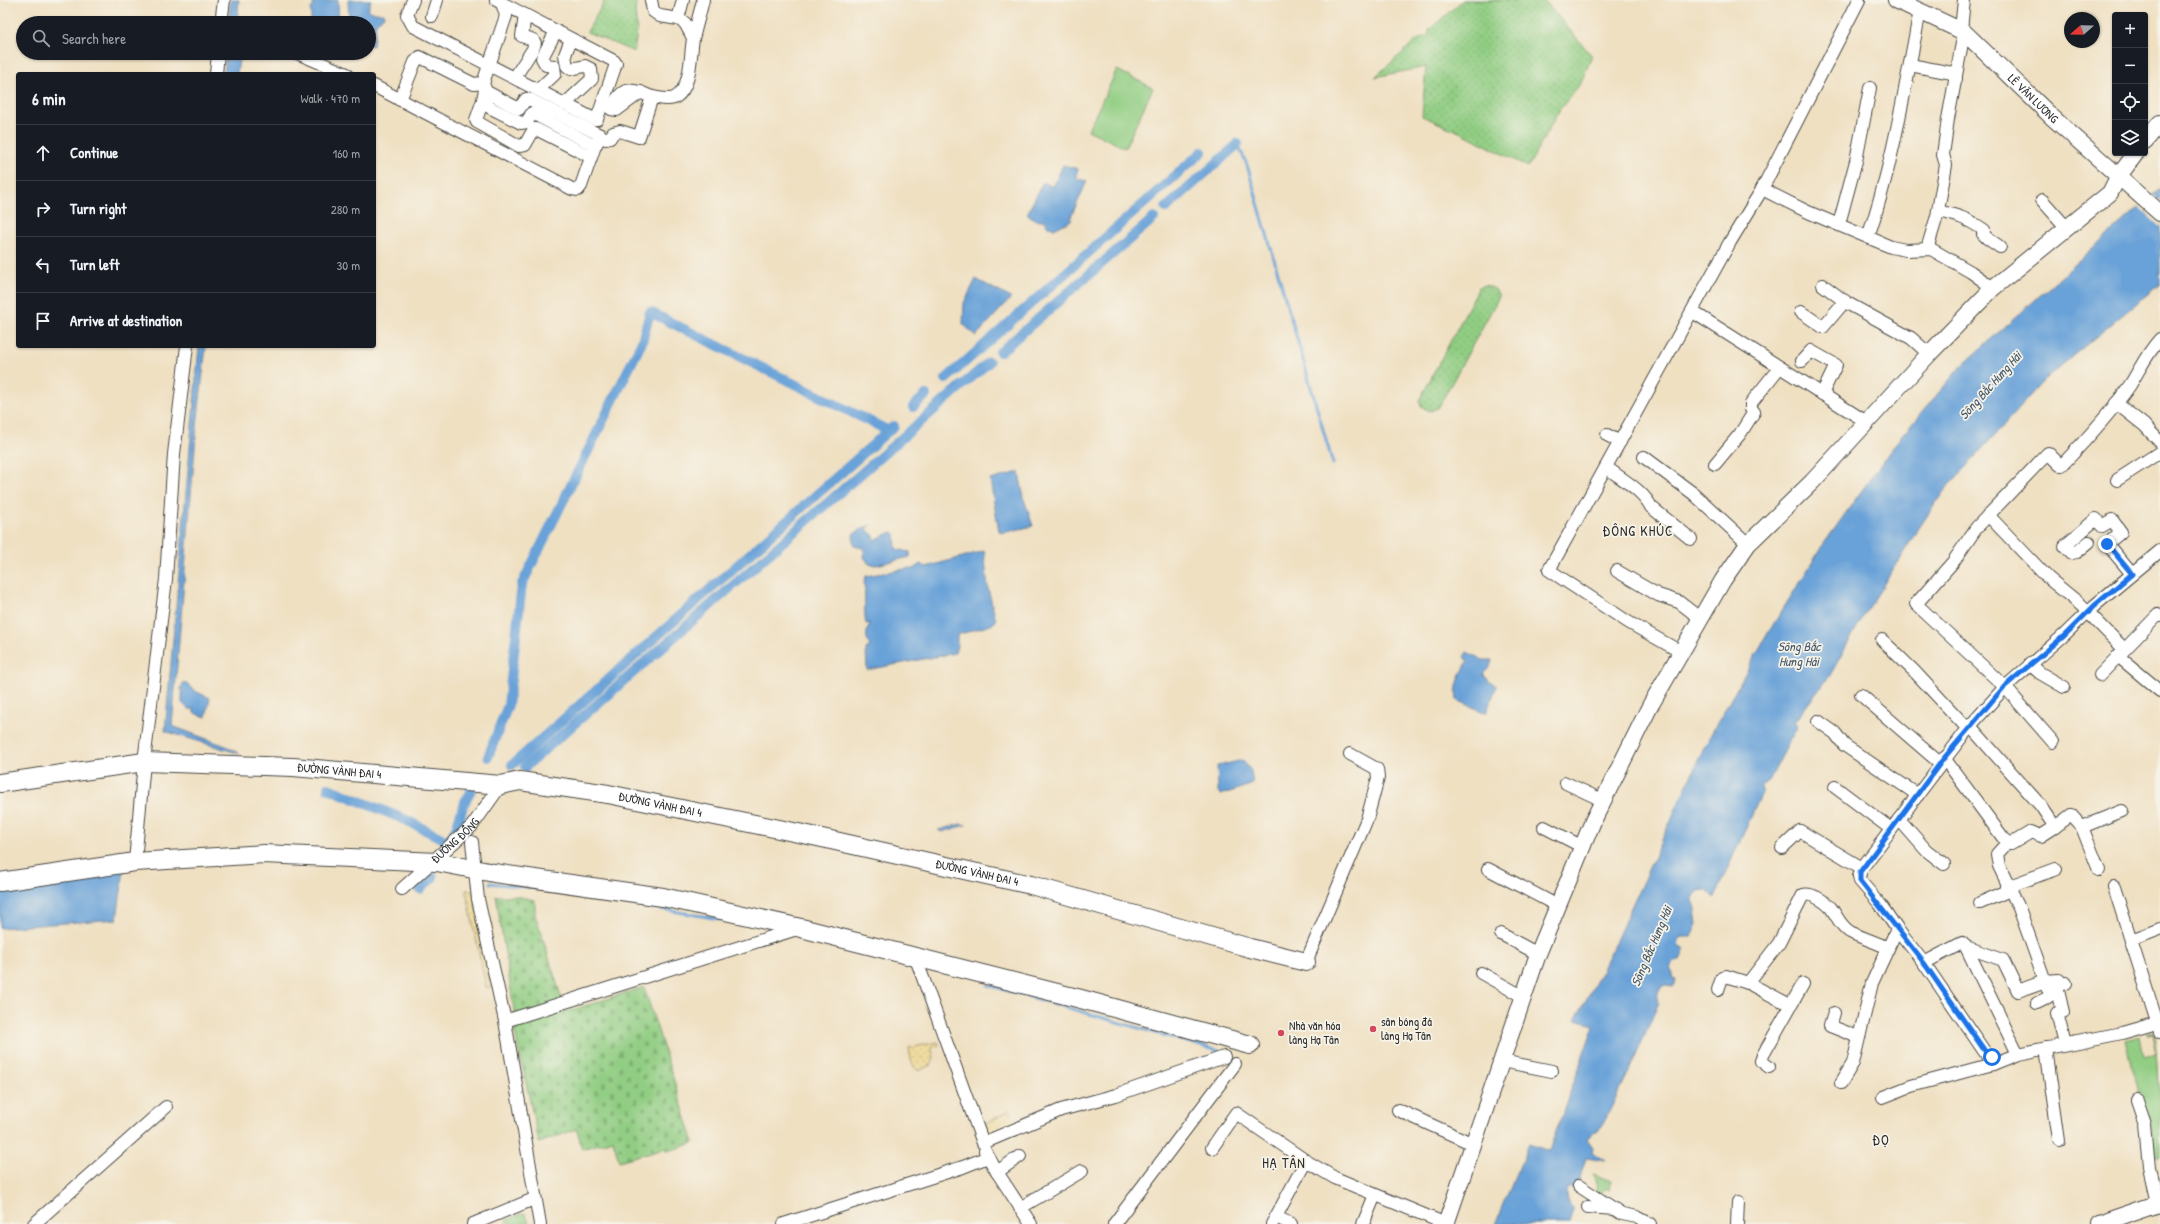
<!DOCTYPE html>
<html lang="en">
<head>
<meta charset="utf-8">
<style>
	body { margin:0; font-family:"Patrick Hand",sans-serif; background:#242831; color:#f1f3f6 }
	.controls { position:absolute; right:12px; top:12px; display:grid; overflow:hidden; border-radius:4px; box-shadow:0 1px 3px #0004 }
	.controls button { width:36px; height:36px; display:grid; place-items:center; padding:0; border:0; border-bottom:1px solid #363941; background:#171b24; color:#f1f3f6; font:20px sans-serif }
	.compass { position:absolute; left:2064px; top:12px; width:36px; height:36px; border-radius:50%; background:#171b24; box-shadow:0 1px 3px #0004; rotate:250deg }
	.stop { position:absolute; width:12px; height:12px; margin:-9px; border:3px solid #1a73e8; border-radius:50%; background:#fff }
	.stop.end { background:#1a73e8; border-color:#fff; box-shadow:0 1px 4px #0008 }
	.list { margin:0; padding:0; list-style:none }
	h2 { display:flex; justify-content:space-between; align-items:center; height:52px; margin:0; padding:0 16px; font-size:17px }
	h2 small { font-size:13px; font-weight:400; color:#9ea1a6 }
	.list li { display:grid; grid-template-columns:26px 1fr auto; gap:12px; align-items:center; box-sizing:border-box; height:56px; padding:0 16px; border-top:1px solid #363941 }
	.list b { display:block; font-size:15px; white-space:nowrap }
	.list em { font-size:13px; font-style:normal; color:#9ea1a6 }
	.icon { flex:none; width:22px; height:22px; fill:none; stroke:currentColor; stroke-width:2; stroke-linecap:round; stroke-linejoin:round }
	.map { position:relative; flex:none; width:2160px; height:1224px; overflow:hidden }
	.search { position:absolute; background:#171b24; box-shadow:0 1px 3px #0004; left:16px; top:16px; width:360px; height:44px; display:flex; align-items:center; gap:10px; box-sizing:border-box; padding:0 14px; border-radius:22px; color:#9ea1a6; font-size:15px }
	.panel { position:absolute; background:#171b24; box-shadow:0 1px 3px #0004; left:16px; top:72px; width:360px; height:276px; border-radius:4px }
	.map>svg:first-child { display:block }
	.grass { fill:url(#grass-dots); stroke:#5e7c57 }
	.sand { fill:url(#sand-dots); stroke:#8c8264 }
	.cemetery { fill:url(#cemetery-stones); stroke:#5e7c57 }
	.pitch { fill:#91cd83; stroke:#5e7c57 }
	.water { fill:#69a2d8; stroke:#4a6682 }
	.pier { fill:#efe0c2 }
	.lines { fill:none; stroke-linecap:round; stroke-linejoin:round }
	.stream { stroke:#69a2d8; stroke-width:3 }
	.canal { stroke:#69a2d8; stroke-width:10 }
	.street-casing { stroke:#484642; stroke-width:14 }
	.secondary-casing { stroke:#484642; stroke-width:18 }
	.primary-casing { stroke:#484642; stroke-width:20 }
	.street { stroke:#fff; stroke-width:12 }
	.secondary { stroke:#fff; stroke-width:16 }
	.primary { stroke:#fff; stroke-width:18 }
	.route { stroke:#1a73e8; stroke-width:5 }
	.poi-dot { fill:#d1495b; stroke:#f7f3e8; stroke-width:1.5 }
	.labels { text-anchor:middle; stroke-width:3.5; stroke-linejoin:round; paint-order:stroke }
	.street-label { font-size:12px; fill:#2b2b2b; stroke:#f7f3e8 }
	.poi-label { font-size:12px; fill:#2b2b2b; stroke:#f7f3e8; text-anchor:start }
	.water-label { font-size:13px; font-style:italic; fill:#415568; stroke:#f7f3e8 }
	.quarter-label { font-size:14px; letter-spacing:1px; fill:#2b2b2b; stroke:#f7f3e8 }
</style>
</head>
<body>
<div class="map">
<svg width="2160" height="1224" viewBox="0 0 2160 1224">
	<defs>
		<pattern id="grass-dots" width="8" height="8" patternUnits="userSpaceOnUse"><rect width="8" height="8" fill="#91cd83"/><path d="M2 2h.1M6 6h.1" fill="none" stroke="#7db071" stroke-width="1.8" stroke-linecap="round"/></pattern>
		<pattern id="sand-dots" width="8" height="8" patternUnits="userSpaceOnUse"><rect width="8" height="8" fill="#eeda9e"/><path d="M2 2h.1M6 6h.1" fill="none" stroke="#cb8" stroke-width="1.8" stroke-linecap="round"/></pattern>
		<pattern id="cemetery-stones" width="16" height="16" patternUnits="userSpaceOnUse"><rect width="16" height="16" fill="#91cd83"/><path d="M2 7V4a2 2 0 0 1 4 0v3zM10 15v-3a2 2 0 0 1 4 0v3z" fill="#7db071"/></pattern>
	</defs>
	<rect width="100%" height="100%" fill="#f7f3e8"/>
	<filter id="ink" filterUnits="userSpaceOnUse"><feTurbulence type="fractalNoise" baseFrequency=".025" numOctaves="2"/><feDisplacementMap in="SourceGraphic" scale="8" xChannelSelector="R" yChannelSelector="G"/><feConvolveMatrix kernelMatrix="1 2 1 2 8 2 1 2 1" color-interpolation-filters="sRGB"/></filter>
	<filter id="wash" filterUnits="userSpaceOnUse"><feTurbulence type="fractalNoise" baseFrequency=".012" numOctaves="4" result="noise"/><feDisplacementMap in="SourceGraphic" scale="16" xChannelSelector="R" yChannelSelector="G"/><feGaussianBlur stdDeviation="0.9" result="paint"/><feColorMatrix in="noise" values="0 0 0 0 0 0 0 0 0 0 0 0 0 0 0 0 0 1.4 0 .05"/><feComposite in="paint" operator="in"/></filter>
	<g filter="url(#wash)">
		<rect width="100%" height="100%" fill="#efe0c2"/>
		<path class="grass" d="M605,0h33l-3,10 2,22 -3,20 -47,-20z
			M1463,0h81l48,56 -11,27 -21,26 -32,58 -64,-33 -42,-18 4,-49 -51,10 42,-37 12,-5v-5z
			M1485,285l10,4 4,8 -61,111 -8,3 -8,-4 -3,-7 2,-3 58,-110z
			M1594,1174l18,7 -3,9 -5,-2 -6,10 9,-2 -2,7 -11,-7 3,-12z"/>
		<path class="sand" d="M466,890l7,1 18,96h-5z
			M938,1042l1,3 -8,3 3,9 -2,7 -13,7c-9,-6 -8,-13 -10,-23z
			M1010,1110l5,10 -3,6 -19,8 -10,-5v-4z"/>
		<path class="cemetery" d="M496,896h19l20,4v14l31,98 78,-25 50,156 -26,8 -3,-3 -46,13 -6,-21 -31,9 -5,-20 -38,14 -25,-115v-18z"/>
		<path class="pitch" d="M1117,70l36,18 -28,60 -37,-18z
			M2147,1033h6c7,8 7,104 7,124h-5l-6,-38 -9,-18 -15,-61 15,-4 4,20 13,-3 -4,-19 -6,1z
			M525,1213l4,10 -22,1 -1,-4z"/>
		<path class="water" d="M231,0h8l-2,23h-9z
			M311,0h27l1,23h-28v-14l3,-4z
			M348,0h23l-3,10 7,3h8l1,3 -8,7 -3,23 -4,-1v-22h-20z
			M226,53h14l-3,21h-13z
			M1063,165l15,4 -2,6 2,4 9,2 -16,36 1,3 -18,9 -6,-3 -4,-6 -6,1 -11,-7 16,-32 10,5z
			M2160,189v95l-114,94 -102,113 -27,40 -57,91 -31,55 -35,45 4,3 -29,56 -9,5 2,7 -48,105 -8,-8 -8,1 -5,7 4,26 -6,13h-11l-2,8 7,4 -5,11 -6,1 -4,7 3,6 -1,5 4,1 -3,6 -10,-1c-6,6 -6,10 -4,17l-30,70 -29,58 -7,2 -6,7 6,8 -1,5 13,9 -19,-3 -9,29 -10,1c-2,9 0,16 6,21l-4,15h-74l34,-80 20,7 45,-126 -19,-5 28,-51 102,-224 63,-112 57,-91 70,-98 68,-80z
			M976,279l35,19 -35,38 -13,-12 1,-21z
			M199,346h7l-10,89 -24,291 54,20 14,8 -75,-23z
			M1019,472l5,27 9,27 -31,7 -3,-2 -9,-51z
			M870,525l-3,4 7,7v4l18,-8 3,2 1,15 14,3v5l-34,8 -7,-1 -5,-7v-9l-10,-2 -1,-12z
			M984,551l4,37 8,33 -5,4 -34,10v11l-2,7 -88,17 -1,-21 4,-3c-5,-9 -4,-14 0,-23l-4,1c-3,-14 0,-29 -2,-44l2,-4 44,-8 4,1 6,-5 6,3z
			M1467,652l16,8h9l-2,7 -7,7 8,9 6,3 -11,27 -29,-13c-3,-15 4,-26 11,-39l-4,-4z
			M184,682l13,10 13,6 -4,19 -12,-4v-4h-6l-6,-6v-13l-2,-1z
			M1243,760l8,11 2,13 -32,11 -3,-3 -1,-26z
			M960,824l6,1 -24,7 -4,-2z
			M125,863l-8,56 -117,9v-46z"/>
		<path class="pier" d="M2151,193l9,9v25l-22,-21z"/>
		<g class="lines">
			<path class="stream" d="M1236,140l11,25 86,299
				M490,883l45,5
				M557,891l168,29
				M988,985l231,66"/>
			<path class="canal" d="M1166,208l72,-64
				M1000,352l154,-134
				M946,379l256,-227
				M913,407l13,-12
				M488,757l20,-52 14,-121 120,-242 8,-30 239,119
				M512,765l382,-339
				M525,767l464,-405
				M328,788l78,32 43,22
				M456,829l7,-23 9,-18
				M447,845l9,-16 9,-2 5,-7
				M420,889l13,-12"/>
		</g>
	</g>
	<g filter="url(#ink)">
		<g class="lines">
			<defs>
				<g id="street">
					<path d="M413,0l-6,15 6,11 181,93h3l19,-55 -2,-3 -118,-61"/>
					<path d="M651,0l2,11 7,5 18,3"/>
					<path d="M683,0l-5,19 7,4 8,15"/>
					<path d="M432,16l5,-16"/>
					<path d="M221,23l3,-23"/>
					<path d="M1961,30l3,-30"/>
					<path d="M297,53l50,21"/>
					<path d="M1910,65l37,7 5,1 4,6"/>
					<path d="M216,74l2,-21"/>
					<path d="M515,77l18,-28 2,-6 -2,-3 -11,-4 3,-21"/>
					<path d="M374,86l198,103 6,1 3,-4 14,-40 -63,-33 -5,9 -6,1 -32,-16 -6,-7 2,-11 -2,-6"/>
					<path d="M538,90l17,-16 -1,-8 -8,-1 -4,-7 14,-27"/>
					<path d="M485,91l34,18 7,-10 5,1 69,35 -3,8"/>
					<path d="M641,92l-24,18 -6,-1c11,-24 20,-21 41,-12"/>
					<path d="M400,100l15,-38 5,-5 54,27 9,-1 23,-67 -4,-13"/>
					<path d="M483,100l-7,20 1,2 42,24 6,-1 9,-16h2l55,28"/>
					<path d="M565,104l27,-25 -1,-10 -6,-3 -14,3 -4,-3 -2,-11 6,-16"/>
					<path d="M600,135l6,4 4,-1 3,-5 7,-2 19,6 13,-40c8,1 18,4 24,0 16,-11 14,-42 17,-58 3,-13 7,-26 10,-39"/>
					<path d="M1762,189l46,23 83,35 15,3 25,-1 40,23 22,16"/>
					<path d="M2042,200l24,27"/>
					<path d="M1938,211c19,4 30,8 46,19l-1,4 4,4 13,9"/>
					<path d="M1839,224l17,-63 14,-73"/>
					<path d="M1868,237c25,-73 37,-150 52,-226"/>
					<path d="M1927,249l10,-33 9,-51 -3,-10 5,-36 16,-87"/>
					<path d="M1823,285l24,18 64,35 18,16"/>
					<path d="M1693,312l175,111"/>
					<path d="M1801,312l22,15 22,-26"/>
					<path d="M1802,361l9,-10 25,14 -14,29"/>
					<path d="M2116,403l28,22 16,17"/>
					<path d="M1607,435l13,7"/>
					<path d="M1644,457l50,37 54,50"/>
					<path d="M1715,464l25,-30 14,-22 -3,-3v-6l28,-35"/>
					<path d="M1606,467c15,12 37,23 45,40l40,32"/>
					<path d="M2117,480l43,-28"/>
					<path d="M1988,515l60,63 33,27 43,44"/>
					<path d="M2089,542l-12,10 -5,1 -7,-7 31,-27 6,7 10,-6 9,12 -14,12 25,30"/>
					<path d="M1617,571l41,24 21,7 22,17"/>
					<path d="M1882,640l32,31 54,58"/>
					<path d="M1681,652l-53,-30 -79,-52 181,-328 31,-51 98,-191"/>
					<path d="M2118,656l42,35"/>
					<path d="M2030,664l10,9 24,14"/>
					<path d="M2100,675l58,-60 2,1"/>
					<path d="M1861,695l80,69"/>
					<path d="M1818,721l17,12 9,12 74,50"/>
					<path d="M2053,742l-48,-55 -89,-83 37,-42 24,-35 69,-72 2,-2 12,12h2c24,-25 48,-51 68,-80 10,-16 17,-32 30,-46"/>
					<path d="M1944,758l60,81 7,5 20,-12 10,4 14,-9 -14,-21 -71,-80"/>
					<path d="M1566,783l36,17"/>
					<path d="M1835,787l56,42"/>
					<path d="M1899,819l27,31 18,14"/>
					<path d="M1544,827l39,20"/>
					<path d="M2055,827l16,-12 11,12 17,43"/>
					<path d="M2082,827l40,-16"/>
					<path d="M472,842l6,57 27,122 35,203"/>
					<path d="M2008,842l-11,12 2,12 20,42 26,73 14,-1"/>
					<path d="M1782,848l18,-17 62,37"/>
					<path d="M135,862l9,-100 22,-183 8,-125 13,-108"/>
					<path d="M1488,869l70,37"/>
					<path d="M2007,887l49,-18"/>
					<path d="M2114,887l42,132"/>
					<path id="s1" d="M402,889l70,-63 29,-41"/>
					<path d="M1980,903l30,-13"/>
					<path d="M1897,929l27,34 69,101"/>
					<path d="M1501,934l37,20"/>
					<path d="M2131,940l29,-11"/>
					<path d="M1966,947l37,13 15,31 27,-10 5,13 -1,3 -12,6"/>
					<path d="M915,956l68,187 78,-33 55,-15 108,-38"/>
					<path d="M1306,962l61,-143 11,-41 -1,-9 -27,-15"/>
					<path d="M1924,963l36,-19 2,-1 4,4 52,107"/>
					<path d="M1481,973l41,23"/>
					<path d="M1718,990l4,-12 4,-2 22,7"/>
					<path d="M1790,1005l-42,-22 31,-40 24,-48c8,-3 23,7 28,13 6,8 9,18 19,24 12,6 26,10 38,16"/>
					<path d="M1834,1013l-4,13 28,11"/>
					<path d="M505,1021l295,-93"/>
					<path d="M2159,1026l1,6"/>
					<path d="M2065,1044l-8,-31 6,-1 -6,-26 9,-3"/>
					<path d="M2046,1048l13,92"/>
					<path d="M1502,1061l50,10"/>
					<path d="M1769,1067l-8,-6 2,-6 40,-71"/>
					<path d="M1841,1083l12,-20 19,-80 25,-54 -17,-25 -20,-23 -1,-5 3,-8 108,-142 35,-39 58,-51 31,-30 66,-55"/>
					<path d="M1883,1097l28,-11 82,-22 25,-10 104,-21 28,-8"/>
					<path d="M2137,1100l8,23 4,47 8,34"/>
					<path d="M1398,1110l75,34"/>
					<path d="M1212,1148l24,-35 70,48"/>
					<path d="M985,1151l12,21 34,52"/>
					<path d="M997,1172l23,-16"/>
					<path d="M1579,1186l43,28 15,3 13,7"/>
					<path d="M1588,1207l26,2"/>
					<path d="M1020,1208l62,-37"/>
					<path d="M1276,1217l15,7"/>
					<path d="M34,1224l132,-117"/>
					<path d="M473,1224l61,-25"/>
					<path d="M784,1224l179,-57 25,-10"/>
					<path d="M1114,1224l121,-160"/>
					<path d="M1272,1224l34,-63 29,17 111,46"/>
					<path d="M1363,1224l12,-29"/>
					<path d="M1737,1224l1,-22"/>
				</g>
				<g id="secondary">
					<path id="s2" d="M1896,0l68,32 89,86 107,95"/>
					<path d="M2145,141l15,-18"/>
					<path d="M1446,1224l92,-270 55,-133 57,-115 73,-126 25,-36 64,-62 117,-128 64,-66 117,-95 8,-16 18,-24"/>
					<path d="M2099,1224l61,-21"/>
				</g>
				<g id="primary">
					<path id="s3" d="M0,783l144,-21 149,5 208,18 19,-4 88,13 205,42 218,49 219,63 56,14"/>
					<path d="M0,882l135,-20 129,-8 173,8 57,11 169,24 138,31 280,71 169,46"/>
				</g>
			</defs>
			<use href="#street" class="street-casing"/>
			<use href="#secondary" class="secondary-casing"/>
			<use href="#primary" class="primary-casing"/>
			<use href="#street" class="street"/>
			<use href="#secondary" class="secondary"/>
			<use href="#primary" class="primary"/>
		</g>
	</g>
	<g class="lines" filter="url(#ink)">
		<path class="route" d="M1992,1057l-5,-3 -63,-91 -64,-82v-9l84,-114 60,-71 60,-51 30,-30 38,-32 -25,-30"/>
	</g>
	<g class="poi-dot">
		<circle cx="1373" cy="1029" r="4"/>
		<circle cx="1281" cy="1033" r="4"/>
	</g>
	<g class="labels">
		<g class="street-label">
			<text dy="4" stroke="none"><textPath href="#s2" startOffset="171">LÊ VĂN LƯƠNG</textPath></text>
			<text dy="4" stroke="none"><textPath href="#s3" startOffset="341">ĐƯỜNG VÀNH ĐAI 4</textPath></text>
			<text dy="4" stroke="none"><textPath href="#s3" startOffset="665">ĐƯỜNG VÀNH ĐAI 4</textPath></text>
			<text dy="4" stroke="none"><textPath href="#s1" startOffset="72">ĐƯỜNG ĐỒNG</textPath></text>
			<text dy="4" stroke="none"><textPath href="#s3" startOffset="989">ĐƯỜNG VÀNH ĐAI 4</textPath></text>
		</g>
		<g class="poi-label">
			<text x="1381" y="1026">sân bóng đá<tspan x="1381" dy="14">làng Hạ Tân</tspan></text>
			<text x="1289" y="1030">Nhà văn hóa<tspan x="1289" dy="14">làng Hạ Tân</tspan></text>
		</g>
		<g class="water-label">
			<text transform="translate(1990 385) rotate(-48)" y="5">Sông Bắc Hưng Hải</text>
			<text x="1799" y="651">Sông Bắc<tspan x="1799" dy="15">Hưng Hải</tspan></text>
			<text transform="translate(1651 946) rotate(-67)" y="5">Sông Bắc Hưng Hải</text>
		</g>
		<g class="quarter-label">
			<text x="1638" y="536">ĐÔNG KHÚC</text>
			<text x="1881" y="1145">ĐỌ</text>
			<text x="1284" y="1168">HẠ TÂN</text>
		</g>
	</g>
</svg>
<div class="controls">
<button>+</button>
<button>−</button>
<button><svg class="icon" aria-label="locate" viewBox="0 0 24 24"><circle cx="12" cy="12" r="6"/><path d="M12 2v4M12 18v4M2 12h4M18 12h4"/></svg></button>
<button><svg class="icon" aria-label="layers" viewBox="0 0 24 24"><path d="M12 4l9 5-9 5-9-5zM3 14l9 5 9-5"/></svg></button>
</div>
<svg class="compass" viewBox="-18 -18 36 36"><path d="M0-13l5 13h-10z" fill="#e53935"/><path d="M0 13l5-13h-10z" fill="#9ea1a6"/></svg>
<div class="stop" style="left:1992px;top:1057px"></div>
<div class="stop end" style="left:2107px;top:544px"></div>
<div class="search"><svg class="icon" aria-label="search" viewBox="0 0 24 24"><circle cx="10" cy="10" r="6"/><path d="M15 15l6 6"/></svg>Search here</div>
<section class="panel">
<h2>6 min<small>Walk · 470 m</small></h2>
<ul class="list">
<li><svg class="icon" aria-label="ahead" viewBox="0 0 24 24"><path d="M12 20V5M6 11l6-6 6 6"/></svg><div><b>Continue</b></div><em>160 m</em></li>
<li><svg class="icon" aria-label="right" viewBox="0 0 24 24"><path d="M7 20v-9h11M14 6l5 5-5 5"/></svg><div><b>Turn right</b></div><em>280 m</em></li>
<li><svg class="icon" aria-label="left" viewBox="0 0 24 24"><path d="M17 20v-9H6M10 6l-5 5 5 5"/></svg><div><b>Turn left</b></div><em>30 m</em></li>
<li><svg class="icon" aria-label="arrive" viewBox="0 0 24 24"><path d="M6 21V4h12l-3 4 3 4H6"/></svg><div><b>Arrive at destination</b></div></li>
</ul>
</section>
</div>
</body>
</html>
